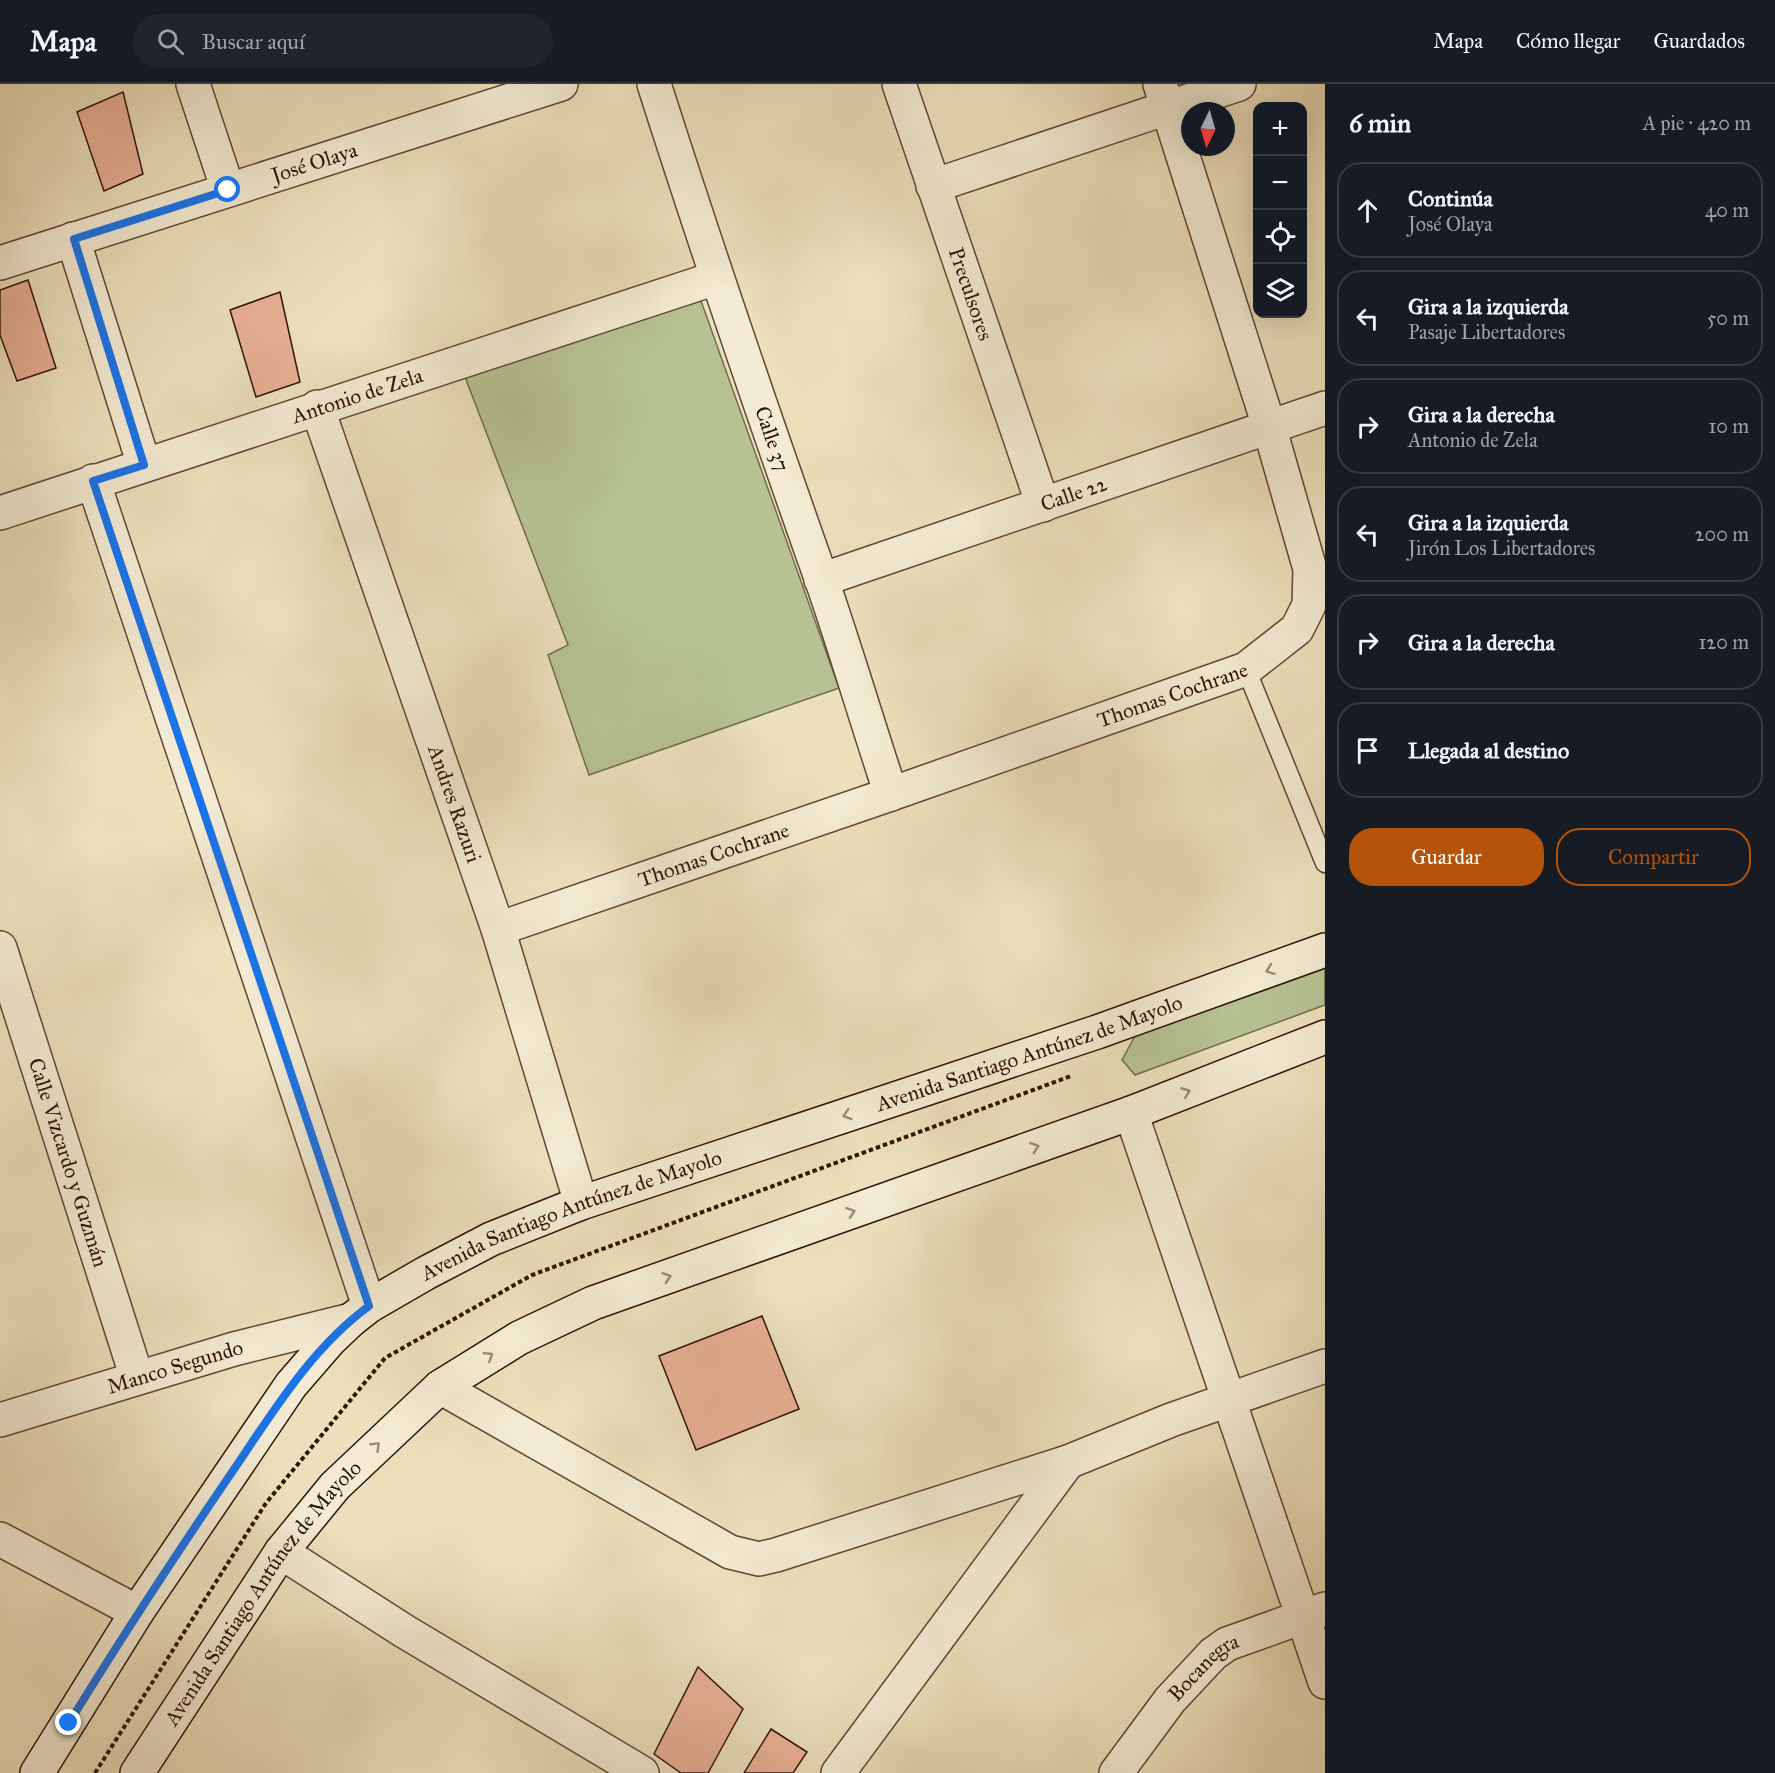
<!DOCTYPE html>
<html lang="es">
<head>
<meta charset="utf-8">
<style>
	body { margin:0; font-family:"IM FELL Great Primer",serif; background:#20242c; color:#f1f3f6 }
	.controls { position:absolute; right:18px; top:18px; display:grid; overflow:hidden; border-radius:12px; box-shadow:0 6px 24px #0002 }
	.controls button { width:54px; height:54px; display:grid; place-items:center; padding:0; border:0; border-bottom:2px solid #363941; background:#171b24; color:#f1f3f6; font:30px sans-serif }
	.compass { position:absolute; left:1181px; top:18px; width:54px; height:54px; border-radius:50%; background:#171b24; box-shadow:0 6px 24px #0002; rotate:185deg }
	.stop { position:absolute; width:18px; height:18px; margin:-14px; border:4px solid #1a73e8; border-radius:50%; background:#fff }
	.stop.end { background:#1a73e8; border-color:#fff; box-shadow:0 2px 6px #0008 }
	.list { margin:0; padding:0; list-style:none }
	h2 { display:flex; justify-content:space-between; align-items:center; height:78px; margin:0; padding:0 24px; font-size:26px }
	h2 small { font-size:20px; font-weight:400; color:#9ea1a6 }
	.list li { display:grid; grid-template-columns:39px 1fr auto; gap:18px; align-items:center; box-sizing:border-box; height:96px; margin:0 12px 12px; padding:0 12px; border:2px solid #363941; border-radius:24px }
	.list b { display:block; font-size:22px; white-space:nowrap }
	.list p { margin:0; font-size:20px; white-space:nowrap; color:#9ea1a6 }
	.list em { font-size:20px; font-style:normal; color:#9ea1a6 }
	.actions { display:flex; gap:12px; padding:18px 24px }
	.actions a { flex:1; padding:14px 0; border:2px solid #b45309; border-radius:24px; text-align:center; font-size:21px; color:#b45309 }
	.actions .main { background:#b45309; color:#fff }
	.icon { flex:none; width:33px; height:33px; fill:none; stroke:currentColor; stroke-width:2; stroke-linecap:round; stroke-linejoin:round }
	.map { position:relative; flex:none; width:1325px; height:1689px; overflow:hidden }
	header { display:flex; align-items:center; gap:36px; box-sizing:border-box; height:84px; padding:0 30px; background:#171b24; border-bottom:2px solid #363941 }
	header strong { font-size:28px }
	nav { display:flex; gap:33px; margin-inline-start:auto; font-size:21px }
	.search { width:420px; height:54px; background:#20242c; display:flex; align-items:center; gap:15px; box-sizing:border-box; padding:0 21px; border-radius:33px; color:#9ea1a6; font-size:22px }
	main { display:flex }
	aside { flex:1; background:#171b24 }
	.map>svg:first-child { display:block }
	.green { fill:#b6c292; stroke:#746a4c; stroke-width:1.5 }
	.building { fill:#e8b095; stroke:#311206; stroke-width:1.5 }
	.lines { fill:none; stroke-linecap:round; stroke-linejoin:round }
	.lane-casing { stroke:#604634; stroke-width:21 }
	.street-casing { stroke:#604634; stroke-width:36 }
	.secondary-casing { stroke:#311206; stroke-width:36 }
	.path { stroke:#311206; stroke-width:4; stroke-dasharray:4.5 3; stroke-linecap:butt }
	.lane { stroke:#f3ebd3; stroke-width:18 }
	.street { stroke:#f3ebd3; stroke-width:33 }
	.secondary { stroke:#f3ebd3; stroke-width:33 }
	.oneway { stroke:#9c8977 }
	.route { stroke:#1a73e8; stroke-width:8 }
	.labels { text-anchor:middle; stroke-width:5; stroke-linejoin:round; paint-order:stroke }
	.street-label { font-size:21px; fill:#311206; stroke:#f3ebd3 }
</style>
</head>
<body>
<header>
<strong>Mapa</strong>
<div class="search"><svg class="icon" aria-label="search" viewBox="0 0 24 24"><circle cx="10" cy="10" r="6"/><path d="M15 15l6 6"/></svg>Buscar aquí</div>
<nav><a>Mapa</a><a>Cómo llegar</a><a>Guardados</a></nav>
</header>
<main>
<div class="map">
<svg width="1325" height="1689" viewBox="0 0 1325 1689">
	<rect width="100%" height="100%" fill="#ece0bc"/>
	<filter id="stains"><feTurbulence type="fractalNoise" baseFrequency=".00333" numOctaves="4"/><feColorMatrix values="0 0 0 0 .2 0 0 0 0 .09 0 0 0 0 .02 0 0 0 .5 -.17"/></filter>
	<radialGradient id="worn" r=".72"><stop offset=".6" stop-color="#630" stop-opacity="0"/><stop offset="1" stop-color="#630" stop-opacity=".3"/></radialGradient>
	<path class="green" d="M700,214l139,390 -250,87 -41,-120 20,-10 -103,-268z
		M1325,883v38l-190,70 -13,-15 13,-24z"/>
	<path class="building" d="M123,8l20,82 -39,17 -27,-79z
		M28,196l28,88 -39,13 -17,-46v-45z
		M280,208l20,90 -44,15 -26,-87z
		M762,1232l37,93 -103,41 -37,-94z
		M698,1583l45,42 -35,64h-27l-27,-19z
		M771,1645l36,23 -14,21h-49z"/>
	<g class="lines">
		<defs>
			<path id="lane" d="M1246,585l79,194"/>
			<g id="street">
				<path d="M193,0l35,106"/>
				<path id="s1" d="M654,0c53,166 109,330 167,494 25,72 46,144 70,216"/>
				<path id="s2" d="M899,0l144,421"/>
				<path d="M933,102l306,-102"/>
				<path d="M73,155l71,226"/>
				<path id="s3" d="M0,179l561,-179"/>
				<path id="s4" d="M317,323l181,522 83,274"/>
				<path d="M93,397l276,825"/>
				<path id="s5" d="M0,429l716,-235"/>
				<path id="s6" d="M821,496l504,-172"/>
				<path id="s7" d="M498,845l393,-135 355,-125 51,-40 12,-24 1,-36 -41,-143 -109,-342"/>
				<path id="s8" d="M0,864l137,430"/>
				<path d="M1131,1029l194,569"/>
				<path d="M440,1303l290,165 29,7 17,-4 292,-93 103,-42 154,-54"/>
				<path id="s9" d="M0,1336l234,-71 117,-29"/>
				<path d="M0,1455l137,73"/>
				<path d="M281,1468l123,79 238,142"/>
				<path d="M838,1689l230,-311"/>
				<path id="s10" d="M1116,1689l54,-73 43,-46 14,-10 98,-35"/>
			</g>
			<g id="secondary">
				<path id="s11" d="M37,1689l100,-161 154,-227 39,-45 21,-20 18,-14 57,-33 65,-34 90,-36 516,-171 228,-82"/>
				<path id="s12" d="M137,1689l144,-221 54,-66 105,-99 79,-49 74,-35 538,-190 194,-76"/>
			</g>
		</defs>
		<use href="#lane" class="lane-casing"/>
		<use href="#street" class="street-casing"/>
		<use href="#secondary" class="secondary-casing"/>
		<path class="path" d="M95,1689l171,-270 119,-145 147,-83 539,-199"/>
		<use href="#lane" class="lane"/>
		<use href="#street" class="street"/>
		<use href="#secondary" class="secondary"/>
	</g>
	<defs><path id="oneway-chevron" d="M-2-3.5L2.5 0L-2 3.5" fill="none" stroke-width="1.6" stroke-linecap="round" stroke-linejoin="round" transform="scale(1.5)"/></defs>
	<g class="oneway">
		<use href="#oneway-chevron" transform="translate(1270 886) rotate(160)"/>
		<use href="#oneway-chevron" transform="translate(1186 1008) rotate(-22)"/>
		<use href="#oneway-chevron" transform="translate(847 1031) rotate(162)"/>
		<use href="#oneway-chevron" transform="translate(1035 1063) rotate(-19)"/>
		<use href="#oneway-chevron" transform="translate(851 1128) rotate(-19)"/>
		<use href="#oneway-chevron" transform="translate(667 1193) rotate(-19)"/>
		<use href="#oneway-chevron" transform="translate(489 1272) rotate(-32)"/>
		<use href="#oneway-chevron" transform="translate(376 1362) rotate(-44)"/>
	</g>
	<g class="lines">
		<path class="route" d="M69,1639c51,-83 104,-164 159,-245 42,-61 80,-127 141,-172l-276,-825 51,-16 -70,-226 154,-49"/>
	</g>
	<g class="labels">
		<g class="street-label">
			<text dy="7" stroke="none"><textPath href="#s3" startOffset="330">José Olaya</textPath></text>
			<text dy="7" stroke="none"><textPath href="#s2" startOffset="222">Preculsores</textPath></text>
			<text dy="7" stroke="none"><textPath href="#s5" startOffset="376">Antonio de Zela</textPath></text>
			<text dy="7" stroke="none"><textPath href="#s1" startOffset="374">Calle 37</textPath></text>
			<text dy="7" stroke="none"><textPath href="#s6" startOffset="267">Calle 22</textPath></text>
			<text dy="7" stroke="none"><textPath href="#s7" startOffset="714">Thomas Cochrane</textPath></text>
			<text dy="7" stroke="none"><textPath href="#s4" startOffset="420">Andres Razuri</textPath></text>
			<text dy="7" stroke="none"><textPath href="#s7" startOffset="228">Thomas Cochrane</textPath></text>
			<text dy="7" stroke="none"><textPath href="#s11" startOffset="1284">Avenida Santiago Antúnez de Mayolo</textPath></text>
			<text dy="7" stroke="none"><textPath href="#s8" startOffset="225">Calle Vizcardo y Guzmán</textPath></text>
			<text dy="7" stroke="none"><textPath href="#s11" startOffset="798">Avenida Santiago Antúnez de Mayolo</textPath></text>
			<text dy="7" stroke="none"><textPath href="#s9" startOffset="183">Manco Segundo</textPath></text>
			<text dy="7" stroke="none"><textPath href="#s12" startOffset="220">Avenida Santiago Antúnez de Mayolo</textPath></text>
			<text dy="7" stroke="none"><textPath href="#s10" startOffset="138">Bocanegra</textPath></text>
		</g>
	</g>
	<rect width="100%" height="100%" filter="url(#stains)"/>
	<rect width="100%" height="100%" fill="url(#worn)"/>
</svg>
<div class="controls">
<button>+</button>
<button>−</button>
<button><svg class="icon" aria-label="locate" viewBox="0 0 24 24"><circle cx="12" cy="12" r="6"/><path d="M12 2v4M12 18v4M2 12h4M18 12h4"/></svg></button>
<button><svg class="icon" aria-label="layers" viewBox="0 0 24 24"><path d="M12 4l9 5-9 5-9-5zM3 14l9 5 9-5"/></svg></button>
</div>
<svg class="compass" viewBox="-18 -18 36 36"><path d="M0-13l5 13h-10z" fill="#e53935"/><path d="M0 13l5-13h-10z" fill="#9ea1a6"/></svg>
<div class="stop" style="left:228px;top:106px"></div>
<div class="stop end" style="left:69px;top:1639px"></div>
</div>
<aside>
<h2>6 min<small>A pie · 420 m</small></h2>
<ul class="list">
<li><svg class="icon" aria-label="ahead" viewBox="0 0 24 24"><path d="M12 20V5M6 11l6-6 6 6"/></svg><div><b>Continúa</b><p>José Olaya</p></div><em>40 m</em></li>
<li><svg class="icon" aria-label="left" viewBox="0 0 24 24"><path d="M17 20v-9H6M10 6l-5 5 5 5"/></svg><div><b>Gira a la izquierda</b><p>Pasaje Libertadores</p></div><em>50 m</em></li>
<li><svg class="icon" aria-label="right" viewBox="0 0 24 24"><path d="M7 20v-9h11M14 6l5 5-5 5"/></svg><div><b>Gira a la derecha</b><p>Antonio de Zela</p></div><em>10 m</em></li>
<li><svg class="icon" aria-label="left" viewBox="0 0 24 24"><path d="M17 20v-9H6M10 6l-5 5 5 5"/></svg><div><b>Gira a la izquierda</b><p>Jirón Los Libertadores</p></div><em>200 m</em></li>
<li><svg class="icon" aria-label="right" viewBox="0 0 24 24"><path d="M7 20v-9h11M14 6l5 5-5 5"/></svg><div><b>Gira a la derecha</b></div><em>120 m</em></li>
<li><svg class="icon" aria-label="arrive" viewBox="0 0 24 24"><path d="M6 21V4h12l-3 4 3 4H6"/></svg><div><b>Llegada al destino</b></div></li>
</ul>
<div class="actions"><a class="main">Guardar</a><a>Compartir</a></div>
</aside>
</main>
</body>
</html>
